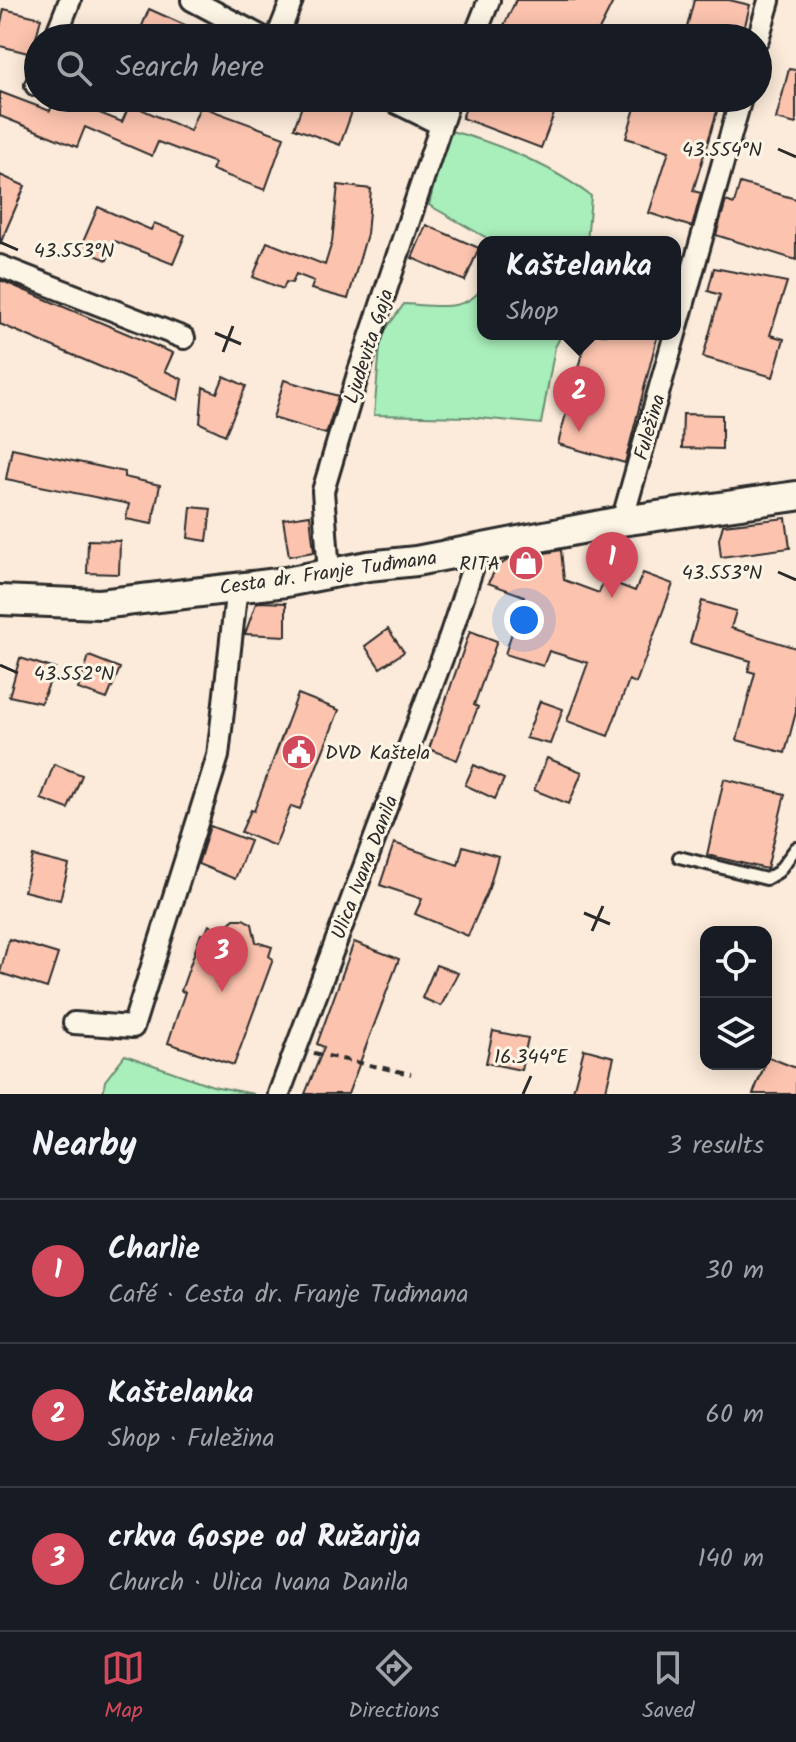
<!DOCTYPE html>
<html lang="en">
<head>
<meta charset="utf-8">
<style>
	body { margin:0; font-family:Kalam,sans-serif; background:#20242c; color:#f1f3f6 }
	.controls { position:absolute; right:24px; bottom:24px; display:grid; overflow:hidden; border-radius:16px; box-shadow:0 4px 20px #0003 }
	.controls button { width:72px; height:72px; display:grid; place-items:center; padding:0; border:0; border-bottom:2px solid #363941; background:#171b24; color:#f1f3f6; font:40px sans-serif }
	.you { position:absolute; left:524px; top:620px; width:28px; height:28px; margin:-20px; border:6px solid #fff; border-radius:50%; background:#1a73e8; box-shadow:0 0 0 12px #1a73e833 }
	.badge { display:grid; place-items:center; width:52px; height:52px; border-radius:50%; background:#d1495b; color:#fff; font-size:26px; font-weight:700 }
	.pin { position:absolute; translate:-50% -66px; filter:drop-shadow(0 2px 4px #0008) }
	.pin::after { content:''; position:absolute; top:42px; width:28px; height:24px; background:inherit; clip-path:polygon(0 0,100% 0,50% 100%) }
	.popup { position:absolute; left:477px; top:236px; width:204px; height:104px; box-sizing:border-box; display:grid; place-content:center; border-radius:16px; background:#171b24; filter:drop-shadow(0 2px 6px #0005); font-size:26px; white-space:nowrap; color:#9ea1a6 }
	.popup b { font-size:30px; color:#f1f3f6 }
	.popup::after { content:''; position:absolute; left:50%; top:100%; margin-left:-16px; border:16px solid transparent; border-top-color:#171b24 }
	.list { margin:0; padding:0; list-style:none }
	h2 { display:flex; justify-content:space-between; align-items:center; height:104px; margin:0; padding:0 32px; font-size:34px }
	h2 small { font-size:26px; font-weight:400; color:#9ea1a6 }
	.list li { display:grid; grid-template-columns:52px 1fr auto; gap:24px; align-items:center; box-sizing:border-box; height:144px; padding:0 32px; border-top:2px solid #363941 }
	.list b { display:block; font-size:30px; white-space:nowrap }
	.list p { margin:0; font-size:26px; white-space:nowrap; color:#9ea1a6 }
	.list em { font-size:26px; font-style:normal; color:#9ea1a6 }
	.icon { flex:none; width:44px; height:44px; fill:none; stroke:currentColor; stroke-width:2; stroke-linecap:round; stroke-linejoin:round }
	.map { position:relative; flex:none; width:796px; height:1094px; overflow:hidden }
	.search { position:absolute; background:#171b24; box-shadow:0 4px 20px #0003; left:24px; right:24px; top:24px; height:88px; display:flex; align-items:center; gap:20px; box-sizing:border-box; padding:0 28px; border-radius:44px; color:#9ea1a6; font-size:30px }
	.sheet { height:536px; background:#171b24 }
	nav { display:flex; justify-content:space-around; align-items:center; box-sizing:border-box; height:112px; border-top:2px solid #363941; background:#171b24; font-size:22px; color:#9ea1a6 }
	nav a { display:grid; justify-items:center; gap:4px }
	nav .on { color:#d1495b }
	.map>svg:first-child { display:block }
	.green { fill:#a9efbb; stroke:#6a8d73; stroke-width:2 }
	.building { fill:#fcc4af; stroke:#2b2b2b; stroke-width:2 }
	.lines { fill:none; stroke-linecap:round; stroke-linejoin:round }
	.lane-casing { stroke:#2b2b2b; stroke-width:16 }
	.street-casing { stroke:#2b2b2b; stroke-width:26 }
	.secondary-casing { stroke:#2b2b2b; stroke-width:34 }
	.path { stroke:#2b2b2b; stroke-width:4; stroke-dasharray:8 6; stroke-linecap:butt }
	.lane { stroke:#fcf5e5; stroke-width:10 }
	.street { stroke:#fcf5e5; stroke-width:20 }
	.secondary { stroke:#fcf5e5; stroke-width:28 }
	.ticks { fill:none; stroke:#2b2b2b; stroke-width:3 }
	.labels { text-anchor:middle; stroke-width:6; stroke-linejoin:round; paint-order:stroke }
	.street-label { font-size:20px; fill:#2b2b2b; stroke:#fcf5e5 }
	.poi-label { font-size:20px; fill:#2b2b2b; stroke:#fcf5e5; text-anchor:end }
	.ticks-label { font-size:20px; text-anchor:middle; fill:#2b2b2b; stroke:#fcf5e5; stroke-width:6; stroke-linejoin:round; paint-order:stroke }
</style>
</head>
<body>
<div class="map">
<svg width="796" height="1094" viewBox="0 0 796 1094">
	<rect width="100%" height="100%" fill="#fcebda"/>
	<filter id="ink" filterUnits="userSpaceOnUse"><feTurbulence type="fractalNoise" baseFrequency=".0125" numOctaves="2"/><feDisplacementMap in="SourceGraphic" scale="16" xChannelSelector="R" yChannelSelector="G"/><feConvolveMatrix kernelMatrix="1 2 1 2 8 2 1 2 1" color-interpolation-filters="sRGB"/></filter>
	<g filter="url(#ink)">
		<path class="green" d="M447,130c51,13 102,35 144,66l-4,46h-93l-65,-37z
			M483,286v48h79l-7,13 -14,77 -72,-7 -95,-2 7,-79 23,-32c27,1 63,10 79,-18z
			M125,1055l88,31 41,8h-151l2,-13z"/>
		<path class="building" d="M516,0h98l-19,38h-97z
			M694,0h35l21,5 -8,33h-26l-30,-7z
			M4,9l37,9 -9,36 -32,-8v-19z
			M149,9l65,29h-77z
			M789,69l7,1v54l-20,-5z
			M0,92l50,19 5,-13h7l60,24 8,-18 60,27 10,-25 84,31 -19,53 -53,-20 3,-7 -57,-21 -6,14 -67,-29 -8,20 -77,-31z
			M305,98h27l22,8 -14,39 -46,-17z
			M470,98h90l-19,50 -79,-30z
			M638,98h83l-28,93 8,2 -9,34 -43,-14 20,-62 -43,-13z
			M0,175l25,11 -25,58z
			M740,183l56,16v61l-80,-25 10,-34 8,3z
			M338,185l33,4 -4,45 -19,65 -37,-10 3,-8 -18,-7 -4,9 -6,-1 -3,7 -30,-12 14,-35 58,23 7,-23z
			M98,207l53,23 3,-7 31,12 -12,29 -58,-23 -8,19 -27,-11z
			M426,225l53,23 -14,33 -53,-23z
			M714,268l73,14 -17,53 14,4 -11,38 -70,-20 17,-62 -12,-4z
			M0,280l173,73 -8,18 17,8 -4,21 -178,-76z
			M587,334h71l-33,129 -67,-19z
			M224,376l22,10 -21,49 -25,-12 3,-36 14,6z
			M284,380l54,16 -12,38 -53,-16z
			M683,414l39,1v34l-40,-1z
			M12,448l113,24 -1,5 36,8 -8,39 -26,-5 3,-15 -123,-25z
			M191,507l20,2 -4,32 -19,-3z
			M310,515l4,37 -25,4 -6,-37z
			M786,518l4,30 -69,9 -2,-18 4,-14z
			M88,540l32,1 -1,33 -32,-1z
			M561,550l3,30 35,13 5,-14 31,12 8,-18 30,11 -37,99 -7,-3 -21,56 -41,-15 21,-58 -39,-12 -6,15 -38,-12 19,-58 -36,-13 9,-16 11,-7z
			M702,601l34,10 -5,17 65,20v64l-11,41 -48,-13 18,-67 -7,-2 3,-10 -61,-18z
			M260,602l26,1v33l-41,-2 11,-31z
			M388,629l16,23 -24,16 -15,-22z
			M470,631l27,10 -23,64 4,2 -21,53 -28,-11z
			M89,656l31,12 -13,31 -29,-10z
			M20,658l35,11 -14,34 -32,-7z
			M298,694l41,16 -39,99 -9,-3 -16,40 -34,-14 10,-22 3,1z
			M540,701l23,8 -13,35 -24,-6z
			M547,758l35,14 -13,32 -35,-14z
			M54,764l28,11 -14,34 -27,-10z
			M474,765l30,14 -9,20 -30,-14z
			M724,779l61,15 -18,75 -60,-14z
			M210,826l40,15 -15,38 -37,-15z
			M394,843l64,22 5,-19 35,10 -9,32 -21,48 -53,-22 7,-15 -42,-14z
			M33,856l36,9 -9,35 -36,-9z
			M234,919h9l9,5 4,18 16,5 -3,9 4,3 -39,106 -66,-22 17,-51 -4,-1 20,-57 4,1 4,-10 12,5z
			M9,939l49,15 -11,34 -47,-15z
			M354,942l45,17 -51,135h-43l19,-47 -7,-3z
			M436,965l22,8 -17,33 -19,-8z
			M493,1031l35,7 -7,32 -35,-7z
			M584,1049l30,8 -9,37 -32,-3z
			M768,1057l28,11v26h-43z"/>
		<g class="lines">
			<defs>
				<path id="lane" d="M679,857l87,22 12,-7 18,-24"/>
				<path id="street" d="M192,0l72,38
					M55,38l15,-38
					M277,38l15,-38
					M474,38l15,-38
					M758,39l11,-38
					M36,85l2,-4
					M387,98l53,26
					M0,266l184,72
					M675,334l66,-236
					M622,521l53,-187
					M329,573l-6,-82 35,-117 92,-276
					M74,1023l59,4 85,-271 19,-170
					M279,1094l167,-446 33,-99"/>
				<path id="secondary" d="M0,600l100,4 186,-22 82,-16 48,-5 206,-40 174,-25"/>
			</defs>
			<use href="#lane" class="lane-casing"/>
			<use href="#street" class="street-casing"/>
			<use href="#secondary" class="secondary-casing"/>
			<path class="path" d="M314,1053l97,21"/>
			<use href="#lane" class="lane"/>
			<use href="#street" class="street"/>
			<use href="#secondary" class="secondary"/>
		</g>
	</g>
	<path class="ticks" d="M778,149l18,8M0,242l18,8M215,333l26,11M223,352l10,-26M778,572l18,8M0,665l18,8M584,913l26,11M592,931l11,-25M523,1094l8,-18"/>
	<defs>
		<symbol id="shop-disc" viewBox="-11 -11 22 22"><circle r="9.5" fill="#d1495b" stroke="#fcf5e5"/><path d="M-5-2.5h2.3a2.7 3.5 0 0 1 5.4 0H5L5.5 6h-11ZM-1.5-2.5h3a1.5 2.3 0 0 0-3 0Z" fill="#fff"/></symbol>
		<symbol id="civic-disc" viewBox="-11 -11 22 22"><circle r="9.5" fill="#d1495b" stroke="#fcf5e5"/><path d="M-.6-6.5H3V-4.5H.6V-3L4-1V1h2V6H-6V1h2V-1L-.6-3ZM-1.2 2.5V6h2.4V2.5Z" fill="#fff"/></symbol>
	</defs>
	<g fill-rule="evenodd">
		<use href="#shop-disc" x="506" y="543" width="40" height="40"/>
		<use href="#civic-disc" x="279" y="732" width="40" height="40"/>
	</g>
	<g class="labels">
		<g class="street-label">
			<text transform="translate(368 346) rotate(-72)" y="7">Ljudevita Gaja</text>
			<text transform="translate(649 427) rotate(-74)" y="7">Fuležina</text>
			<text transform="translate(328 572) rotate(-8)" y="7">Cesta dr. Franje Tuđmana</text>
			<text transform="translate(364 867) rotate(-69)" y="7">Ulica Ivana Danila</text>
		</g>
		<g class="poi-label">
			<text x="500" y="570">RITA</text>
			<text x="325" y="759" text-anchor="start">DVD Kaštela</text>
		</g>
	</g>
	<g class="ticks-label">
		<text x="722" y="156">43.554°N</text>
		<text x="74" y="257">43.553°N</text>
		<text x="722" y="579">43.553°N</text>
		<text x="74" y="680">43.552°N</text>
		<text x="531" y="1063">16.344°E</text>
	</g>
</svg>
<div class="controls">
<button><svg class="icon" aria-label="locate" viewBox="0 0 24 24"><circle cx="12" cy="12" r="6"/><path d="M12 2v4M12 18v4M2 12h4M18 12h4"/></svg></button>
<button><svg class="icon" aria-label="layers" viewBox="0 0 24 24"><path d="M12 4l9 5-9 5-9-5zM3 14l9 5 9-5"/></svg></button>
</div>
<div class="you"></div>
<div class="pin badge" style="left:612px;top:598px">1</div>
<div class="pin badge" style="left:579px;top:432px">2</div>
<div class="popup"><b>Kaštelanka</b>Shop</div>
<div class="pin badge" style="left:222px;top:992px">3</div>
<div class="search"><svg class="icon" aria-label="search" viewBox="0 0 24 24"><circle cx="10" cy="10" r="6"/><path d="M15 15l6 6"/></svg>Search here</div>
</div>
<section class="sheet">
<h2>Nearby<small>3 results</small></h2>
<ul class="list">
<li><span class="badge">1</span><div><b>Charlie</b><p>Café · Cesta dr. Franje Tuđmana</p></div><em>30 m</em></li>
<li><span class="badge">2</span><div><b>Kaštelanka</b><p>Shop · Fuležina</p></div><em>60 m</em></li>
<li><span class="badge">3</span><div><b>crkva Gospe od Ružarija</b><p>Church · Ulica Ivana Danila</p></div><em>140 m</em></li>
</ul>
</section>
<nav>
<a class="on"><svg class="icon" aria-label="map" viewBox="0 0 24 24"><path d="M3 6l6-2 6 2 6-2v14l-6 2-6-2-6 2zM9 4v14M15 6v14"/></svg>Map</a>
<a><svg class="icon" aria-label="directions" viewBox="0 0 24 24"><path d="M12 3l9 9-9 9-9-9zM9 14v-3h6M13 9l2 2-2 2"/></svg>Directions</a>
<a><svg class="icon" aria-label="saved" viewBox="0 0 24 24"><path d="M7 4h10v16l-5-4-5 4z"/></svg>Saved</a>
</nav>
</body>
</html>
